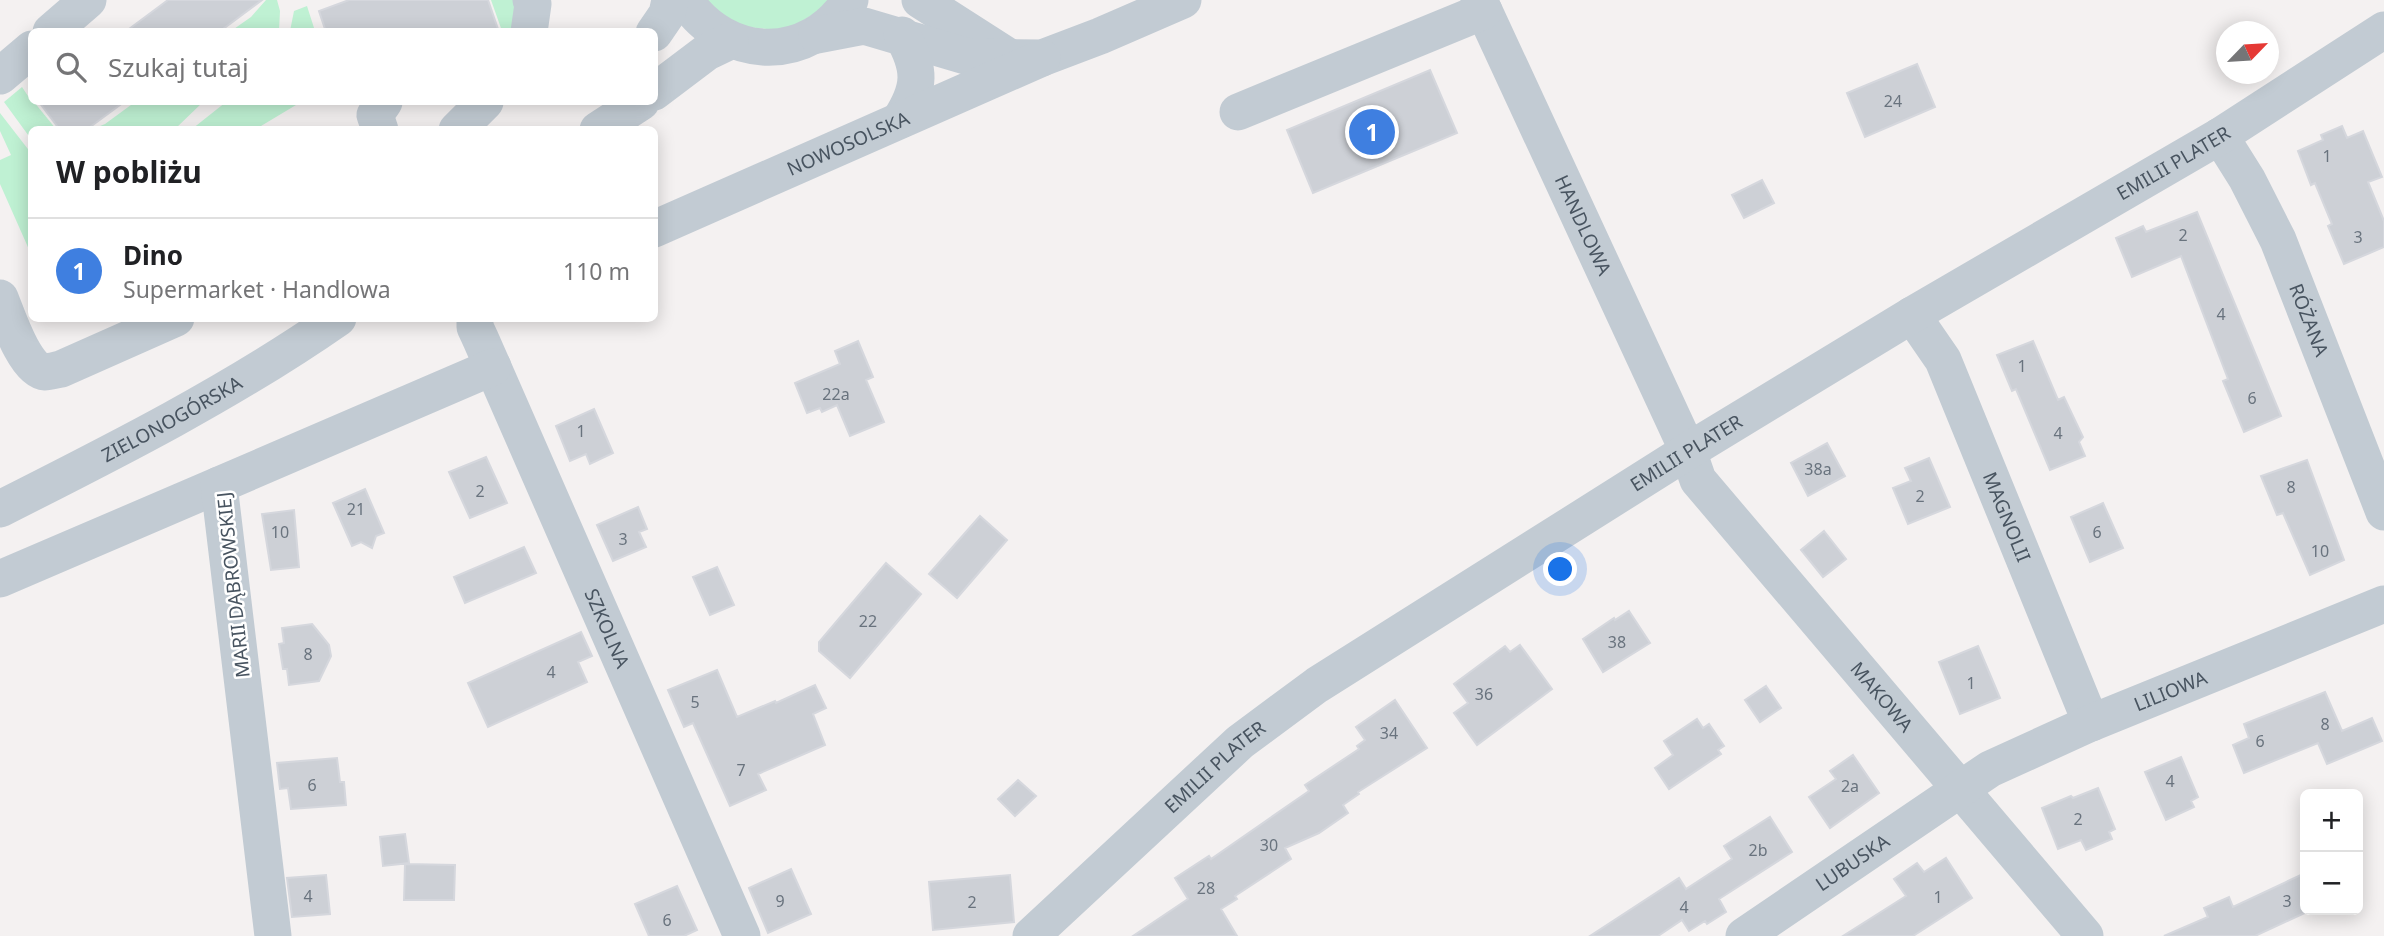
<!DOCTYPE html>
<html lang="pl">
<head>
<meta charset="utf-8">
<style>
	body { margin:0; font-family:"Noto Sans",sans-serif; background:#f6f6f6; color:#202124 }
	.controls { position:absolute; right:21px; bottom:21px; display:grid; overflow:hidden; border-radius:10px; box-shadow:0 4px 18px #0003 }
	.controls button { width:63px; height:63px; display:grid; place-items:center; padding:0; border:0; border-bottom:2px solid #e0e0e0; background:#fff; color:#202124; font:35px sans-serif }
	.compass { position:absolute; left:2216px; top:21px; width:63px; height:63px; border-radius:50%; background:#fff; box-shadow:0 4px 18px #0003; rotate:65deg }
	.you { position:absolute; left:1561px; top:570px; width:24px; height:24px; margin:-18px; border:5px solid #fff; border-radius:50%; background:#1a73e8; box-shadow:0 0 0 10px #1a73e833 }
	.badge { display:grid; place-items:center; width:46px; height:46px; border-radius:50%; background:#1371ec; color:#fff; font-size:23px; font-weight:700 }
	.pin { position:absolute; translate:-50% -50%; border:4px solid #fff; box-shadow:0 2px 7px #0006 }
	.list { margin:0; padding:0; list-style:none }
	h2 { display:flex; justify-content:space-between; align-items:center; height:91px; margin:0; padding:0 28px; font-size:30px }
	h2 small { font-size:23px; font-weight:400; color:#757577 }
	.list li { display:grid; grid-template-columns:46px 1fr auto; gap:21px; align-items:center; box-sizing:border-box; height:105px; padding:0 28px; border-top:2px solid #e0e0e0 }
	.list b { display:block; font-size:26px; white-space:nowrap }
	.list p { margin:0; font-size:23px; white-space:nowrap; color:#757577 }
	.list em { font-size:23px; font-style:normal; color:#757577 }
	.icon { flex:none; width:38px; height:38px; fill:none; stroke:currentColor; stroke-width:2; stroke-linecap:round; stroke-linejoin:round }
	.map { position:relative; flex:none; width:2384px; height:936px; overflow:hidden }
	.search { position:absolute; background:#fff; box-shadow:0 4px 18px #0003; left:28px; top:28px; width:630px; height:77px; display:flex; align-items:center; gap:18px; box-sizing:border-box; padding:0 24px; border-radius:10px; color:#757577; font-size:26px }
	.panel { position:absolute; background:#fff; box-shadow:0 4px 18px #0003; left:28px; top:126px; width:630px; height:196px; border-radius:10px }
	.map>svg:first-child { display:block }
	.green { fill:#bff1d3 }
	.building { fill:#cdd0d6; stroke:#d5d7dd; stroke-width:2 }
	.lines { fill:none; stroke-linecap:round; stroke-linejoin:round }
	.minor { stroke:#c2cbd3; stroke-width:37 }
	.labels { text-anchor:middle; stroke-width:5; stroke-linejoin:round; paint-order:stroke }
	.number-label { font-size:16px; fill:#69737e }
	.street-label { font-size:19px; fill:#485460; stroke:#fff }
</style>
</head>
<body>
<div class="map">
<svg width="2384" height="936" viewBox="0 0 2384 936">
	<rect width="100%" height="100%" fill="#f4f1f1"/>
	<path class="green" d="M266,0h11l3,11 -1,20h-48l20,-14z
		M491,0h29l-4,31h-14z
		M705,0h126l-3,5 -42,26 -49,-5z
		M307,6l8,25h-25l4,-20z
		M22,87l10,15h2l22,27 -24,1 -1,9 -27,-37z
		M135,102h68l-28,27h-82l12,-5z
		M226,102h75l-45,27h-64z
		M0,113l31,40v101l-31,-70v-24l11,-5 -11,-24z"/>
	<path class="building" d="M168,0h94l-43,32h-94z
		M349,0h139l11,32h-173l-7,-21z
		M1917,64l18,43 -70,30 -18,-44z
		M1430,70l27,63 -144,60 -26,-63z
		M39,102h85l-38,28h-26z
		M2342,126l5,12 16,-7 19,46 -14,5 16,39v26l-40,17 -16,-38 4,-2 -17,-41 -4,2 -13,-34 25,-11 -2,-5z
		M1762,180l12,23 -30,15 -12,-23z
		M2197,212l84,204 -37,16 -21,-51 5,-2 -47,-123 -49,21 -16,-39 27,-12 3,6z
		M858,341l15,36 -7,3 18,42 -34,14 -13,-31 -15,7 -2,-4 -13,5 -12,-30 45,-19 -5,-13z
		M2033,341l25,59 6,-3 19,40 -4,5 6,14 -35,14 -34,-81 -4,2 -15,-36z
		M594,409l19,44 -23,11 -4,-10 -16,7 -14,-35z
		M1827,443l18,33 -37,20 -17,-33z
		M486,457l21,46 -37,15 -21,-46z
		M1929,458l21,49 -42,17 -15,-36 18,-7 -6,-13z
		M2307,460l37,100 -34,15 -27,-62 -6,2 -16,-39z
		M365,489l19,44 -8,3 -4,12 -11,-6 -9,4 -19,-43z
		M2103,503l20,45 -33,14 -19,-45z
		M638,507l9,22 -8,3 7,15 -33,14 -16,-36z
		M294,510l5,57 -28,3 -9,-56z
		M980,516l27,24 -50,58 -28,-24z
		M1824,531l22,28 -23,18 -22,-27z
		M524,547l12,26 -71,30 -11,-26z
		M886,563l35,31 -71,84 -31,-27v-9z
		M717,567l17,38 -24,10 -17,-38z
		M1629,611l21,32 -47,29 -20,-33 31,-21 1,2z
		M312,624l17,21 2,11 -12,25 -30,4 -2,-16h-4l-4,-25 5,-1 -2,-15z
		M581,632l11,24 -14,6 9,20 -99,45 -20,-44z
		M1520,645l32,44 -75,56 -23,-32 14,-10 -14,-19 51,-38 5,6z
		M1978,646l22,52 -40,16 -21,-52z
		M717,670l20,47 38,-16 1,2 39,-18 11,23 -13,6 12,31 -67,29 8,16 -36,16 -37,-83 -9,4 -16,-37z
		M1766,686l15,22 -21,14 -15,-22z
		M2325,692l17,39 30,-13 10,23 -55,23 -9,-21 -74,30 -11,-28 16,-7 -5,-14z
		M1395,700l32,48 -69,44 1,2 -16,11 5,8 -29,20 -34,15 6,11 -56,37 2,3 -16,10 16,27h-104l55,-37 -13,-21 34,-22 2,3 98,-68 -4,-6 54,-36 -2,-3 8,-6 -9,-13z
		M1697,719l6,9 6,-4 15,22 -6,4 3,4 -52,35 -14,-21 18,-13 -9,-14z
		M1853,755l26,38 -49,35 -21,-31 27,-18 -6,-8z
		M2181,757l17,40 -7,4 3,6 -28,13 -21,-48z
		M337,758l3,24h4l2,23 -55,4 -3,-21 -8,1 -3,-26z
		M1018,780l18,16 -21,20 -17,-17z
		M2098,788l17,41 -6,3 3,7 -26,11 -5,-10 -23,9 -16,-41 29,-12 2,2z
		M1770,817l22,35 -73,47 7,13 -19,12 -2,-3 -16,10 -7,-11 -24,16h-68l89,-58 7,11 46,-30 -8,-13z
		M405,834l4,29 -26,3 -3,-29z
		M1946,858l26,40 -59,38h-70l63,-40 -12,-17 23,-16 7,9z
		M405,864l50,1 -1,35h-50z
		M791,869l20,45 -43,19 -19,-45z
		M2305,873v37l4,1 -54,25h-91l44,-19 -4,-9 25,-11 4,10z
		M326,875l4,39 -38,3 -5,-39z
		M1010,875l4,47 -81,8 -4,-48z
		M677,886l20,44 -13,6h-35l-14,-32z"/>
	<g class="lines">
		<g class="minor">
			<path d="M685,0c42,62 124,64 165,0"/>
			<path d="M920,0l86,55"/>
			<path id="s1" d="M1479,0l209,451 10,29 387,456"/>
			<path d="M51,32l37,-32"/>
			<path d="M529,32l4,-28 -2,-4"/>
			<path d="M654,33l13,-19 3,-14"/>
			<path d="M817,35l47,-9 105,31 73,1 58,-22 83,-36"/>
			<path d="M0,76l32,-27"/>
			<path d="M654,92l53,-40 23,-11"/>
			<path d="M1238,112l246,-101"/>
			<path d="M900,120c21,-33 21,-51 2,-85"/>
			<path d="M380,130l-5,-15 9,-13"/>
			<path d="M457,130l28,-28"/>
			<path d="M598,130l43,-28"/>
			<path id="s2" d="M2220,136l27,43 31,61 106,272"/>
			<path id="s3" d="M654,229l388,-171"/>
			<path d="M0,298c7,17 25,73 45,74 4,0 11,-2 16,-3l115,-51"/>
			<path id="s4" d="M1912,315l31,45 148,363"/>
			<path id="s5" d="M475,318v9l6,13 261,596"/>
			<path id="s6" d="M0,509c115,-58 232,-117 338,-191"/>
			<path d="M0,579l219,-94"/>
			<path d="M273,936l-54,-451 274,-118"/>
			<path id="s7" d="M1031,936l209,-194 77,-57 371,-234 224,-136 308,-179 164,-106"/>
			<path id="s8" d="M1744,936l246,-167 101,-46 293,-119"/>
		</g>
	</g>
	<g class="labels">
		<g class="number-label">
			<text x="1893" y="107">24</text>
			<text x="2327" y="162">1</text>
			<text x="2183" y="241">2</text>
			<text x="2358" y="243">3</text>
			<text x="2221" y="320">4</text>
			<text x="2022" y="372">1</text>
			<text x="836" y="400">22a</text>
			<text x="2252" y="404">6</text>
			<text x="581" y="437">1</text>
			<text x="2058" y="439">4</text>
			<text x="1818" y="475">38a</text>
			<text x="2291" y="493">8</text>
			<text x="480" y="497">2</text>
			<text x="1920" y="502">2</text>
			<text x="356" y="515">21</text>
			<text x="280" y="538">10</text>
			<text x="2097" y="538">6</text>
			<text x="623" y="545">3</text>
			<text x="2320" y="557">10</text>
			<text x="868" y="627">22</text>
			<text x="1617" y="648">38</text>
			<text x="308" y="660">8</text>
			<text x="551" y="678">4</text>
			<text x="1971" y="689">1</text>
			<text x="1484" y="700">36</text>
			<text x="695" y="708">5</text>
			<text x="2325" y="730">8</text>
			<text x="1389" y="739">34</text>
			<text x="2260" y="747">6</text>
			<text x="741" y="776">7</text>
			<text x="2170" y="787">4</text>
			<text x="312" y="791">6</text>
			<text x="1850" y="792">2a</text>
			<text x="2078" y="825">2</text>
			<text x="1269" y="851">30</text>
			<text x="1758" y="856">2b</text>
			<text x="1206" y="894">28</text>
			<text x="308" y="902">4</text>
			<text x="1938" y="903">1</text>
			<text x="780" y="907">9</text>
			<text x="2287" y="907">3</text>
			<text x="972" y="908">2</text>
			<text x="1684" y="913">4</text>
			<text x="667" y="926">6</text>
		</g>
		<g class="street-label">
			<text dy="7" stroke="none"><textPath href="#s3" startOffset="212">NOWOSOLSKA</textPath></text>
			<text dy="7" stroke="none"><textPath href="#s7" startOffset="1384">EMILII PLATER</textPath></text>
			<text dy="7" stroke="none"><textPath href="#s1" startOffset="248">HANDLOWA</textPath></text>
			<text dy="7" stroke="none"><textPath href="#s2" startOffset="205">RÓŻANA</textPath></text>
			<text dy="7" stroke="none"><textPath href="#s6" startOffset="194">ZIELONOGÓRSKA</textPath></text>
			<text dy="7" stroke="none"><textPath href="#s7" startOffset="817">EMILII PLATER</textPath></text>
			<text dy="7" stroke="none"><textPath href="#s4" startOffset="224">MAGNOLII</textPath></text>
			<text transform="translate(233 585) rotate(-96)" y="7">MARII DĄBROWSKIEJ</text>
			<text dy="7" stroke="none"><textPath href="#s5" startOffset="338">SZKOLNA</textPath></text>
			<text dy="7" stroke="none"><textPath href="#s8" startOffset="494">LILIOWA</textPath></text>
			<text dy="7" stroke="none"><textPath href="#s1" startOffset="812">MAKOWA</textPath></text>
			<text dy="7" stroke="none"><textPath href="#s7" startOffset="250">EMILII PLATER</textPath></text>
			<text dy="7" stroke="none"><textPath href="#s8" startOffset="131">LUBUSKA</textPath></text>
		</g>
	</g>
</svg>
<div class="controls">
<button>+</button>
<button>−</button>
</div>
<svg class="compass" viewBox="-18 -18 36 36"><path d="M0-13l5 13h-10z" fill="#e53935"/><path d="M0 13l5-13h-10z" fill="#757577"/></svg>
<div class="you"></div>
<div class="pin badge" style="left:1372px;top:132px;background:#3f7fe0">1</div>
<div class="search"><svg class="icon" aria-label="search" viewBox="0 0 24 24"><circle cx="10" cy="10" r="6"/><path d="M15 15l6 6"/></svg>Szukaj tutaj</div>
<section class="panel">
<h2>W pobliżu<small></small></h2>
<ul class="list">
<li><span class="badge" style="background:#3f7fe0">1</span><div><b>Dino</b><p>Supermarket · Handlowa</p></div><em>110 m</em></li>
</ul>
</section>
</div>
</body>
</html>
